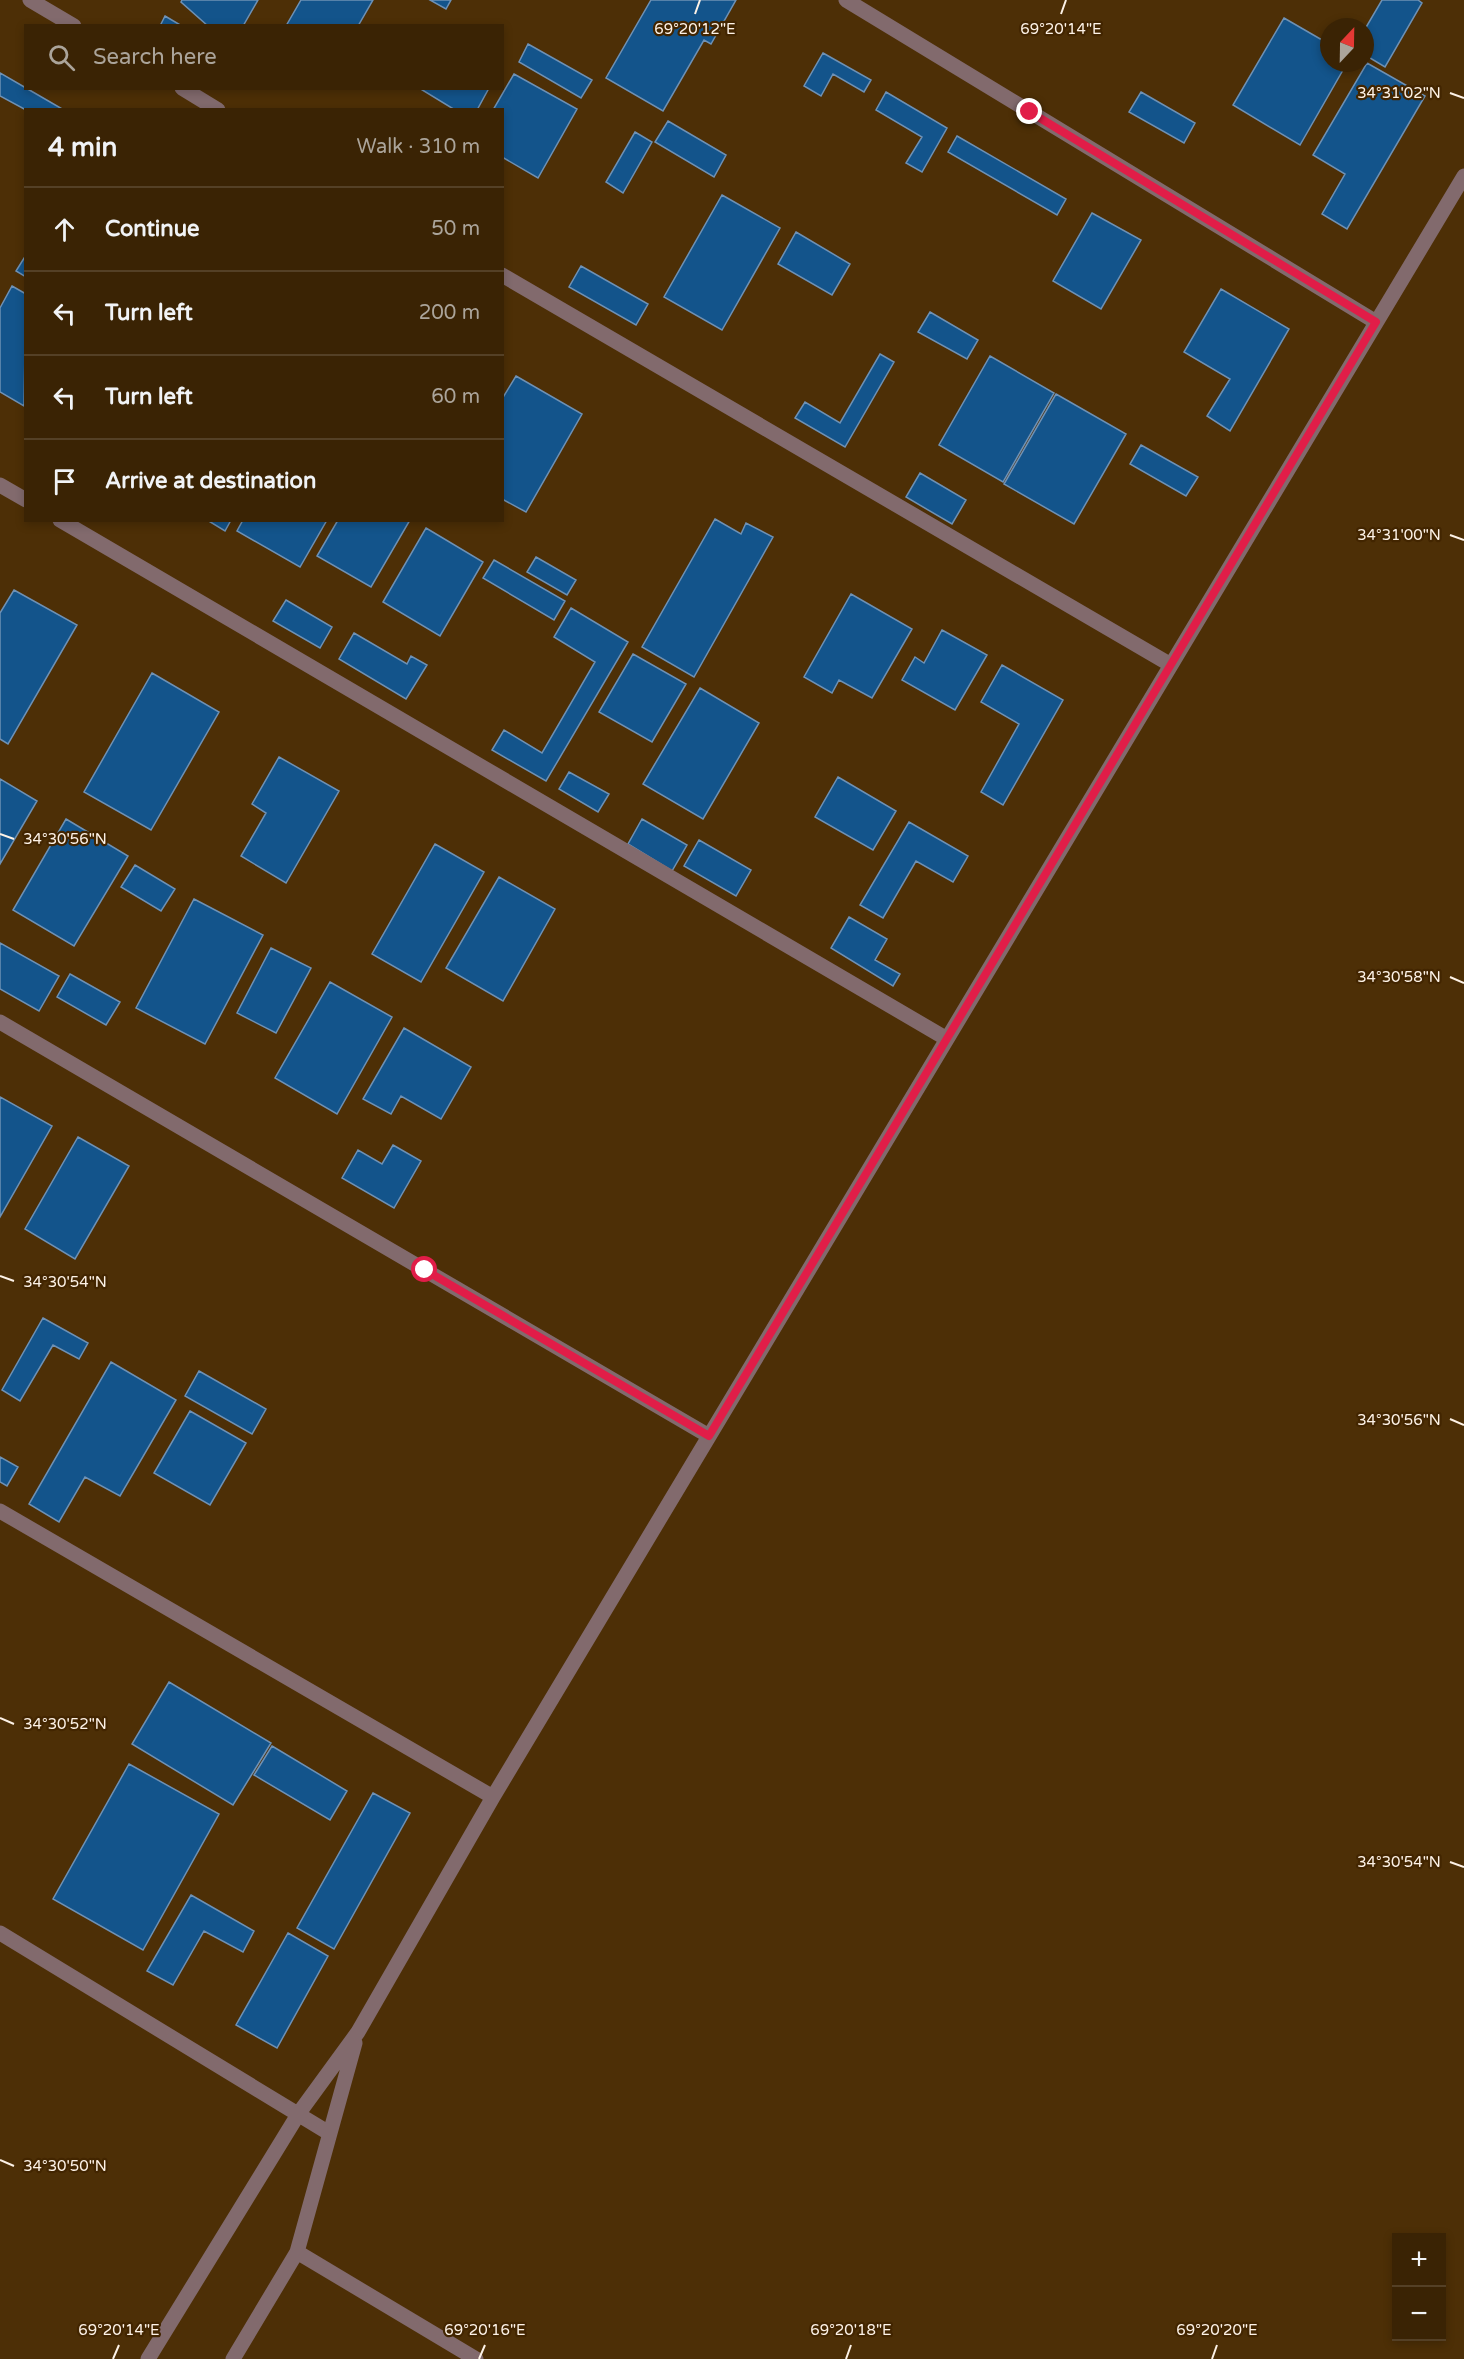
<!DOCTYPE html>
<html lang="en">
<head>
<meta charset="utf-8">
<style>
	body { margin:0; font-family:"Varela Round",sans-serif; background:#452f13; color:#f1f3f6 }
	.controls { position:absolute; right:18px; bottom:18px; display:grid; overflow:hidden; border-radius:0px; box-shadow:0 3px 9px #0003 }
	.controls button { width:54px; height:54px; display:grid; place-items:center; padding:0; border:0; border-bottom:2px solid #544026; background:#3a2304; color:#f1f3f6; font:30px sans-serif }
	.compass { position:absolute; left:1320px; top:18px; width:54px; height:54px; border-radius:50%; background:#3a2304; box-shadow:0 3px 9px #0003; rotate:22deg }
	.stop { position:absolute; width:18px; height:18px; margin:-14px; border:4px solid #e11d48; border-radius:50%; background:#fff }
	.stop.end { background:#e11d48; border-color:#fff; box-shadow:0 2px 6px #0008 }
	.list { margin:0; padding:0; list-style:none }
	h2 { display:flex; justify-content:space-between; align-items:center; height:78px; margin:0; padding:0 24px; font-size:26px }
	h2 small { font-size:20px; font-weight:400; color:#aba49a }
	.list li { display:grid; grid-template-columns:39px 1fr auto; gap:18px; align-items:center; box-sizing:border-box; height:84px; padding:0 24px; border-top:2px solid #544026 }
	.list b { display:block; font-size:22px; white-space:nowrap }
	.list em { font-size:20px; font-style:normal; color:#aba49a }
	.icon { flex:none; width:33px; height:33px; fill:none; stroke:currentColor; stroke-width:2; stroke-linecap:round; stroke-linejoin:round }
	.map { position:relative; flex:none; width:1464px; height:2359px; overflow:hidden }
	.search { position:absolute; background:#3a2304; box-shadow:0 3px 9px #0003; left:24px; top:24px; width:480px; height:66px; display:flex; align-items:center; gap:15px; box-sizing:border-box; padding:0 21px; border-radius:0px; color:#aba49a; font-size:22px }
	.panel { position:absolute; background:#3a2304; box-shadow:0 3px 9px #0003; left:24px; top:108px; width:480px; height:414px; border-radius:0px }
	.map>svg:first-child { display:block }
	.building { fill:#13548b; stroke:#6e91b5; stroke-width:1.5 }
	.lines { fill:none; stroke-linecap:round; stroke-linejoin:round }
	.minor { stroke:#826a6d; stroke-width:15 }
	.route { stroke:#e11d48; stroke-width:8 }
	.ticks { fill:none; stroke:#fdf2e6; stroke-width:2 }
	.ticks-label { font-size:15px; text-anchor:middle; fill:#fdf2e6; stroke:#422500; stroke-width:4.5; stroke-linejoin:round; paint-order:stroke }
</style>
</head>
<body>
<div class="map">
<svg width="1464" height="2359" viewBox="0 0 1464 2359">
	<rect width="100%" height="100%" fill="#4d2f06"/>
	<path class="building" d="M182,0h76l-15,26h-35l-27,-24z
		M301,0h72l-15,26h-72z
		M430,0h21l-5,9z
		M651,0h85l-25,44 -7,-4 -41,71 -57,-33z
		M1382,0h36l4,3 -37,64 -20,-12v-26z
		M165,16l17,10h-22z
		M1284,18l45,26v19h18l-47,82 -67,-40z
		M528,44l64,36 -11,18 -62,-36z
		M823,53l48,27 -7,12 -31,-18 -12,22 -17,-10z
		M1367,63l58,33 -78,133 -25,-15 23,-40 -32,-19z
		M0,73l26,15 38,22h-38l-26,-14z
		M514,74l63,35 -39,69 -36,-21v-47h-9z
		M419,88h70l-12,22h-22z
		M886,92l61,36 -25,44 -16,-9 16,-26 -46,-27z
		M1141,92l54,31 -11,20 -55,-31z
		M668,121l58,34 -12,22 -59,-35z
		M635,132l17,10 -29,51 -17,-11z
		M957,136l109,63 -9,16 -109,-63z
		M722,195l58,33 -58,102 -58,-33z
		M1092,213l49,27 -40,69 -48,-28z
		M796,232l54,32 -18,31 -54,-31z
		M26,255v22l-10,-6z
		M581,266l67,38 -12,21 -67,-38z
		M12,286l14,8 -2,112 -24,-14v-84z
		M1221,289l68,40 -59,102 -23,-15 23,-37 -46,-27z
		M930,312l48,28 -11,19 -49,-27z
		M880,354l14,8 -49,85 -50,-29 10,-16 35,21z
		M990,356l64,37 -51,89 -64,-37z
		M516,376l66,38 -56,98 -24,-13v-100z
		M1056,394l70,40 -52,90 -70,-40z
		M1141,445l57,32 -12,19 -56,-32z
		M920,473l46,27 -14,24 -46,-27z
		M715,519l26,15 5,-11 27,14 -79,140 -52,-30z
		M207,520h24l-6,11z
		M243,520h84l-27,47 -63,-36z
		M338,520h72l-39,67 -54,-31z
		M426,528l57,34 -43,74 -57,-34z
		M536,557l40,23 -9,15 -40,-23z
		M494,560l71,41 -11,19 -71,-42z
		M14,590l63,35 -69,119 -8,-5v-126z
		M851,594l61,35 -40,69 -33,-18 -7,13 -28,-16z
		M286,600l46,27 -12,21 -47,-27z
		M571,608l57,34 -82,139 -54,-31 12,-20 38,23 53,-91 -41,-25z
		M942,630l45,25 -32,55 -53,-30 13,-23 9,6z
		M354,633l53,31 4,-8 16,9 -21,34 -67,-40z
		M633,654l53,30 -34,58 -53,-30z
		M1002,665l61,35 -60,105 -22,-13 38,-68 -38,-22z
		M152,673l67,39 -68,118 -67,-38z
		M700,688l59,35 -56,96 -60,-35z
		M279,757l60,34 -53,92 -45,-27 25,-43 -14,-9z
		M569,772l40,22 -11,18 -39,-23z
		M838,777l58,34 -23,39 -58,-33z
		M0,779l37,22 -37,63z
		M66,819l62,37 -54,90 -61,-36z
		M642,819l45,26 -15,26 -44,-27z
		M909,822l59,34 -15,26 -37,-21 -33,57 -23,-13z
		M699,840l52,30 -15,26 -52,-30z
		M435,844l49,28 -63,110 -49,-28z
		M135,865l40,24 -14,22 -40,-24z
		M499,877l56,32 -52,92 -57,-33z
		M194,899l69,36 -58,109 -69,-36z
		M849,917l38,22 -12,21 25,14 -7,12 -62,-38z
		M0,943l59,33 -20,35 -39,-22z
		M271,948l40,20 -35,65 -39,-20z
		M70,974l50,28 -14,23 -49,-28z
		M330,982l62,35 -55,97 -62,-36z
		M404,1028l67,39 -30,52 -40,-23 -10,18 -28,-15z
		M0,1097l52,29 -52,91z
		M78,1137l51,29 -54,93 -50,-30z
		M393,1145l28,16 -27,47 -52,-30 16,-28 24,14z
		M43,1318l45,25 -9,16 -26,-14 -33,56 -18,-11z
		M111,1362l65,38 -56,96 -35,-19 -26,45 -30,-18z
		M199,1371l67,38 -14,25 -67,-38z
		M190,1411l56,32 -36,62 -56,-32z
		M0,1457l18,10 -11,19 -7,-4z
		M169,1682l102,61 -38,62 -101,-61z
		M272,1746l75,45 -17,29 -76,-45z
		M129,1764l90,50 -76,136 -90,-51z
		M373,1793l37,20 -76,136 -37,-21z
		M191,1895l63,36 -11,21 -39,-21 -31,54 -26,-14z
		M288,1933l40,23 -51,92 -41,-23z"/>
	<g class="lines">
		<path class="minor" d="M30,0l44,26
			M846,0l530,322
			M182,88l36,22
			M502,275l669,390
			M0,485l26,15
			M60,520l887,519
			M0,1022l709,414
			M0,1511l493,286
			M0,1933l329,200
			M297,2252l179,107
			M148,2359l151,-246 59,-81 135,-235 971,-1621
			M233,2359l64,-107 58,-209"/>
	</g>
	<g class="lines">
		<path class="route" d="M425,1270l284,166 667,-1114 -346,-210"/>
	</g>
	<path class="ticks" d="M695,14l5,-14M1061,14l5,-14M1450,93l14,5M1450,535l14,5M0,834l14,5M1450,977l14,6M0,1276l14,5M1450,1419l14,6M0,1718l14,6M1450,1862l14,5M0,2160l14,6M113,2359l6,-14M479,2359l6,-14M846,2359l5,-14M1212,2359l5,-14"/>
	<g class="ticks-label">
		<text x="695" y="34">69°20'12"E</text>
		<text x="1061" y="34">69°20'14"E</text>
		<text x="1399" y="98">34°31'02"N</text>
		<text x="1399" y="540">34°31'00"N</text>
		<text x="65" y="844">34°30'56"N</text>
		<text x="1399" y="982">34°30'58"N</text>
		<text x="65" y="1287">34°30'54"N</text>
		<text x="1399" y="1425">34°30'56"N</text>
		<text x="65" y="1729">34°30'52"N</text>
		<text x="1399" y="1867">34°30'54"N</text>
		<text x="65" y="2171">34°30'50"N</text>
		<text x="119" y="2335">69°20'14"E</text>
		<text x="485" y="2335">69°20'16"E</text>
		<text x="851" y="2335">69°20'18"E</text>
		<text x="1217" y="2335">69°20'20"E</text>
	</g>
</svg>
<div class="controls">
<button>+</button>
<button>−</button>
</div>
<svg class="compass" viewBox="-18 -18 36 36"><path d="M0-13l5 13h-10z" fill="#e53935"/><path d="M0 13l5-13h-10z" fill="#aba49a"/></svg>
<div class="stop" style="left:425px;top:1270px"></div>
<div class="stop end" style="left:1030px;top:112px"></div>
<div class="search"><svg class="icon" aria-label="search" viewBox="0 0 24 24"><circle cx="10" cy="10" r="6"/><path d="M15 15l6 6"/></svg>Search here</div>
<section class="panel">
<h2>4 min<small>Walk · 310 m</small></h2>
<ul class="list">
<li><svg class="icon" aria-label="ahead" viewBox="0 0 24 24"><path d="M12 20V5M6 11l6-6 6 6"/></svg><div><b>Continue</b></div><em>50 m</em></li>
<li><svg class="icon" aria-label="left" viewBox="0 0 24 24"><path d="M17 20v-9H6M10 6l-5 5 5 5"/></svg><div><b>Turn left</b></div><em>200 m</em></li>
<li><svg class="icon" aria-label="left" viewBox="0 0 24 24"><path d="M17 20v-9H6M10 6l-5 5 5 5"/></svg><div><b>Turn left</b></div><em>60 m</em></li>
<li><svg class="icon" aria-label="arrive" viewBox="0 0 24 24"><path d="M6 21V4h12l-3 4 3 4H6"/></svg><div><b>Arrive at destination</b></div></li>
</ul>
</section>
</div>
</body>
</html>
